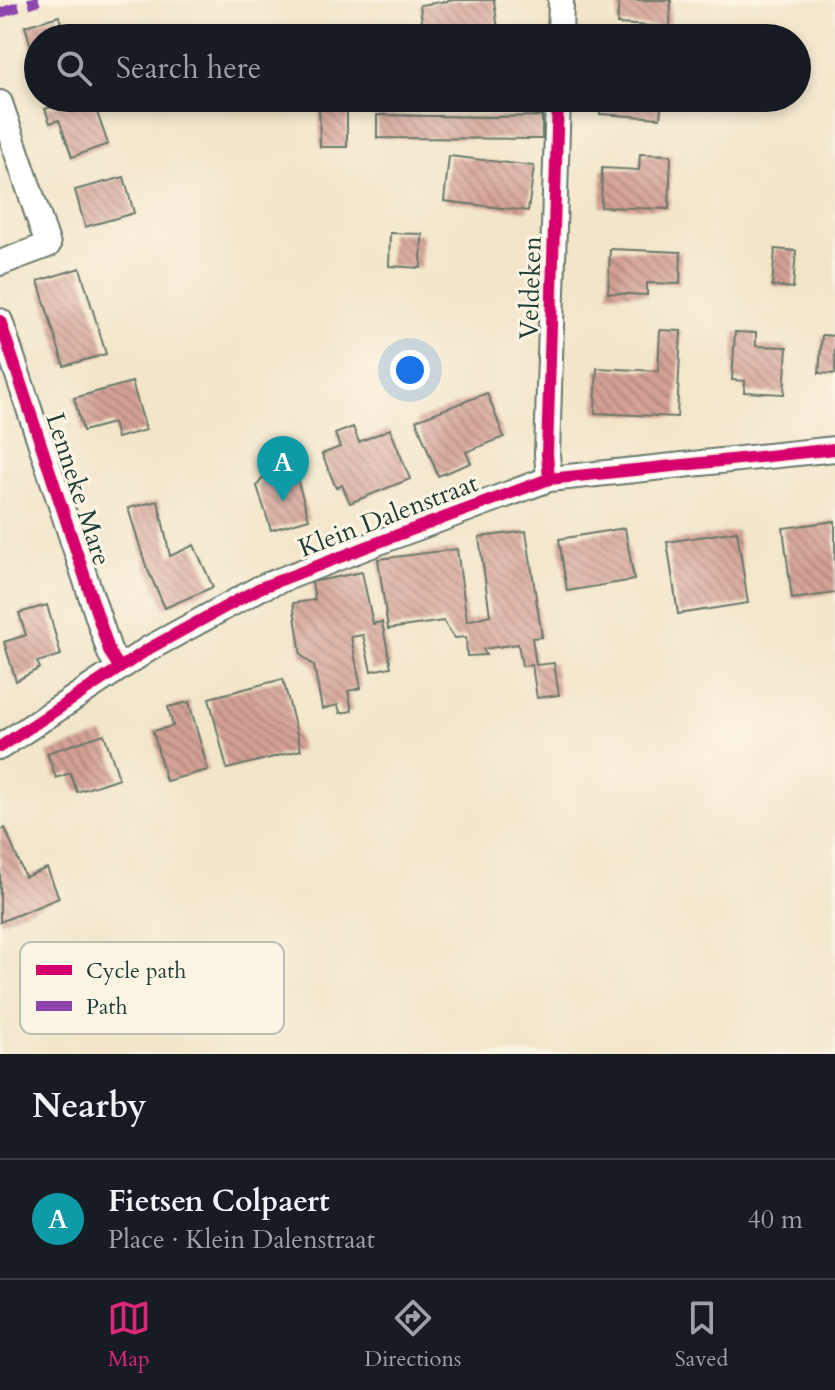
<!DOCTYPE html>
<html lang="en">
<head>
<meta charset="utf-8">
<style>
	body { margin:0; font-family:Cardo,serif; background:#20242c; color:#f1f3f6 }
	.you { position:absolute; left:410px; top:370px; width:28px; height:28px; margin:-20px; border:6px solid #fff; border-radius:50%; background:#1a73e8; box-shadow:0 0 0 12px #1a73e833 }
	.badge { display:grid; place-items:center; width:52px; height:52px; border-radius:50%; background:#db2777; color:#fff; font-size:26px; font-weight:700 }
	.pin { position:absolute; translate:-50% -66px; filter:drop-shadow(0 2px 4px #0008) }
	.pin::after { content:''; position:absolute; top:42px; width:28px; height:24px; background:inherit; clip-path:polygon(0 0,100% 0,50% 100%) }
	.list { margin:0; padding:0; list-style:none }
	h2 { display:flex; justify-content:space-between; align-items:center; height:104px; margin:0; padding:0 32px; font-size:34px }
	h2 small { font-size:26px; font-weight:400; color:#9ea1a6 }
	.list li { display:grid; grid-template-columns:52px 1fr auto; gap:24px; align-items:center; box-sizing:border-box; height:120px; padding:0 32px; border-top:2px solid #363941 }
	.list b { display:block; font-size:30px; white-space:nowrap }
	.list p { margin:0; font-size:26px; white-space:nowrap; color:#9ea1a6 }
	.list em { font-size:26px; font-style:normal; color:#9ea1a6 }
	.icon { flex:none; width:44px; height:44px; fill:none; stroke:currentColor; stroke-width:2; stroke-linecap:round; stroke-linejoin:round }
	.map { position:relative; flex:none; width:835px; height:1054px; overflow:hidden }
	.search { position:absolute; background:#171b24; box-shadow:0 4px 12px #0003; left:24px; right:24px; top:24px; height:88px; display:flex; align-items:center; gap:20px; box-sizing:border-box; padding:0 28px; border-radius:44px; color:#9ea1a6; font-size:30px }
	.sheet { height:224px; background:#171b24 }
	nav { display:flex; justify-content:space-around; align-items:center; box-sizing:border-box; height:112px; border-top:2px solid #363941; background:#171b24; font-size:22px; color:#9ea1a6 }
	nav a { display:grid; justify-items:center; gap:4px }
	nav .on { color:#db2777 }
	.map>svg:first-child { display:block }
	.building { fill:url(#building-back-hatch) }
	.lines { fill:none; stroke-linecap:round; stroke-linejoin:round }
	.street-casing { stroke:#697868; stroke-width:28 }
	.street { stroke:#fff; stroke-width:24 }
	.quiet { stroke:#8e44ad; stroke-width:10; stroke-dasharray:20 10; stroke-linecap:butt }
	.cycleway-casing { stroke:#fcf5e5; stroke-width:17 }
	.cycleway { stroke:#d6006c; stroke-width:12 }
	.labels { text-anchor:middle; stroke-width:6; stroke-linejoin:round; paint-order:stroke }
	.street-label { font-size:26px; fill:#1f3d34; stroke:#fcf5e5 }
	.key { fill:#fcf5e5; stroke:#babeb0; stroke-width:2 }
	.key-label { font-size:22px; fill:#1f3d34 }
</style>
</head>
<body>
<div class="map">
<svg width="835" height="1054" viewBox="0 0 835 1054">
	<defs>
		<pattern id="building-back-hatch" width="6" height="6" patternUnits="userSpaceOnUse" patternTransform="scale(2)"><rect width="6" height="6" fill="#d4a095"/><path d="M-1 5l2 2M0 0l6 6M5-1l2 2" fill="none" stroke="#ab847a"/></pattern>
	</defs>
	<rect width="100%" height="100%" fill="#fcf5e5"/>
	<filter id="ink" filterUnits="userSpaceOnUse"><feTurbulence type="fractalNoise" baseFrequency=".0125" numOctaves="2"/><feDisplacementMap in="SourceGraphic" scale="16" xChannelSelector="R" yChannelSelector="G"/><feConvolveMatrix kernelMatrix="1 2 1 2 8 2 1 2 1" color-interpolation-filters="sRGB"/></filter>
	<filter id="wash" filterUnits="userSpaceOnUse"><feTurbulence type="fractalNoise" baseFrequency=".006" numOctaves="4" result="noise"/><feDisplacementMap in="SourceGraphic" scale="32" xChannelSelector="R" yChannelSelector="G"/><feGaussianBlur stdDeviation="1.8" result="paint"/><feColorMatrix in="noise" values="0 0 0 0 0 0 0 0 0 0 0 0 0 0 0 0 0 1.4 0 .05"/><feComposite in="paint" operator="in"/></filter>
	<g filter="url(#wash)">
		<rect width="100%" height="100%" fill="#f2e5c9"/>
		<g id="blocks">
			<path class="building" d="M455,0h39l5,38h-75l-4,-33z
				M619,0h52l-1,27 -53,-3z
				M59,16l7,22h-28l-1,29 -12,-41z
				M78,98h14l16,46 -36,13 -13,-37 -9,3 -5,-14z
				M319,98h28v49h-27z
				M602,98h60l-2,20 -60,-4z
				M377,115l115,2 50,-1v23l-165,-1z
				M640,154l31,1 -2,54 -68,-2 1,-39 37,2z
				M449,156l85,10 -6,45 -84,-10z
				M124,177l10,36 -49,14 -10,-37z
				M390,233l32,1 -1,34 -32,-2z
				M610,249l71,3 -1,32 -33,-1v12l-39,-2z
				M775,249l21,2 -3,37 -21,-2z
				M80,268l26,86 -42,12 -26,-85z
				M660,330l21,1 -4,86 -82,-4 2,-45 61,3z
				M735,332l21,1v13l31,1 -3,47 -40,-2 1,-11 -13,-1z
				M822,335l13,1v38l-16,-1z
				M132,382l14,48 -29,8 -4,-15 -30,8 -9,-33z
				M487,393l17,44 -38,15 5,11 -33,13 -22,-56z
				M353,427l6,15 31,-13 20,50 -60,24 -8,-18 -6,3 -14,-34 18,-7 -5,-13z
				M293,465l16,54 -38,11 -14,-44 10,-14z
				M158,501l12,55 24,-11 19,42 -48,21 -19,-42 -18,-58z
				M835,521v72l-43,6 -9,-71z
				M625,528l9,52 -67,11 -8,-52z
				M526,531l16,106 -10,1 4,27 18,-2 5,32 -22,3 -5,-33 -10,1 -4,-22 -35,5 3,6 -19,1 -1,-19 -11,1 -12,-17 -55,8 -10,-70 79,-10 10,72 23,-6 -11,-78z
				M737,531l11,72 -70,11 -11,-72z
				M362,572l11,52 9,-2 9,45 -20,4 -8,-36 -12,2 10,51 -13,3 4,20 -12,2 -2,-8 -16,4 -8,-43 -13,-11 -8,-52 22,-3 -3,-18z
				M47,605l14,50 -24,7 3,6 -24,13 -12,-39 22,-7 -7,-22z
				M283,679l18,71 -74,19 -18,-71z
				M189,702l19,68 -42,11 -13,-50 20,-5 -5,-19z
				M104,734l15,44 -42,14 -7,-19 -14,5 -9,-25z
				M5,828l20,49 22,-9 12,30 -59,24v-92z"/>
		</g>
	</g>
	<g filter="url(#ink)">
		<use href="#blocks" fill-opacity="0" stroke="#697868" stroke-width="2"/>
		<g class="lines">
			<defs>
				<path id="street" d="M560,38l1,-38
					M0,103l48,142 -48,18
					M0,321l110,332 10,15
					M549,479l-2,-25 11,-356
					M0,747l150,-99 110,-60 132,-51 157,-58 286,-30"/>
			</defs>
			<use href="#street" class="street-casing"/>
			<use href="#street" class="street"/>
			<path class="quiet" d="M0,13l39,-13"/>
			<defs>
				<path id="cycleway" d="M0,321l110,332 10,15
					M549,479l-2,-25 11,-356
					M0,747l150,-99 110,-60 132,-51 157,-58 286,-30"/>
			</defs>
			<use href="#cycleway" class="cycleway-casing"/>
			<use href="#cycleway" class="cycleway"/>
		</g>
	</g>
	<g class="labels">
		<g class="street-label">
			<text transform="translate(530 288) rotate(-88)" y="9">Veldeken</text>
			<text transform="translate(79 489) rotate(72)" y="9">Lenneke Mare</text>
			<text transform="translate(388 515) rotate(-21)" y="9">Klein Dalenstraat</text>
		</g>
	</g>
	<rect x="20" y="942" width="264" height="92" rx="12" class="key"/>
	<rect x="36" y="965" width="36" height="10" fill="#d6006c"/>
	<rect x="36" y="1001" width="36" height="10" fill="#8e44ad"/>
	<g class="key-label">
		<text x="86" y="978">Cycle path</text>
		<text x="86" y="1014">Path</text>
	</g>
</svg>
<div class="you"></div>
<div class="pin badge" style="left:283px;top:502px;background:#0f9aa8">A</div>
<div class="search"><svg class="icon" aria-label="search" viewBox="0 0 24 24"><circle cx="10" cy="10" r="6"/><path d="M15 15l6 6"/></svg>Search here</div>
</div>
<section class="sheet">
<h2>Nearby<small></small></h2>
<ul class="list">
<li><span class="badge" style="background:#0f9aa8">A</span><div><b>Fietsen Colpaert</b><p>Place · Klein Dalenstraat</p></div><em>40 m</em></li>
</ul>
</section>
<nav>
<a class="on"><svg class="icon" aria-label="map" viewBox="0 0 24 24"><path d="M3 6l6-2 6 2 6-2v14l-6 2-6-2-6 2zM9 4v14M15 6v14"/></svg>Map</a>
<a><svg class="icon" aria-label="directions" viewBox="0 0 24 24"><path d="M12 3l9 9-9 9-9-9zM9 14v-3h6M13 9l2 2-2 2"/></svg>Directions</a>
<a><svg class="icon" aria-label="saved" viewBox="0 0 24 24"><path d="M7 4h10v16l-5-4-5 4z"/></svg>Saved</a>
</nav>
</body>
</html>
